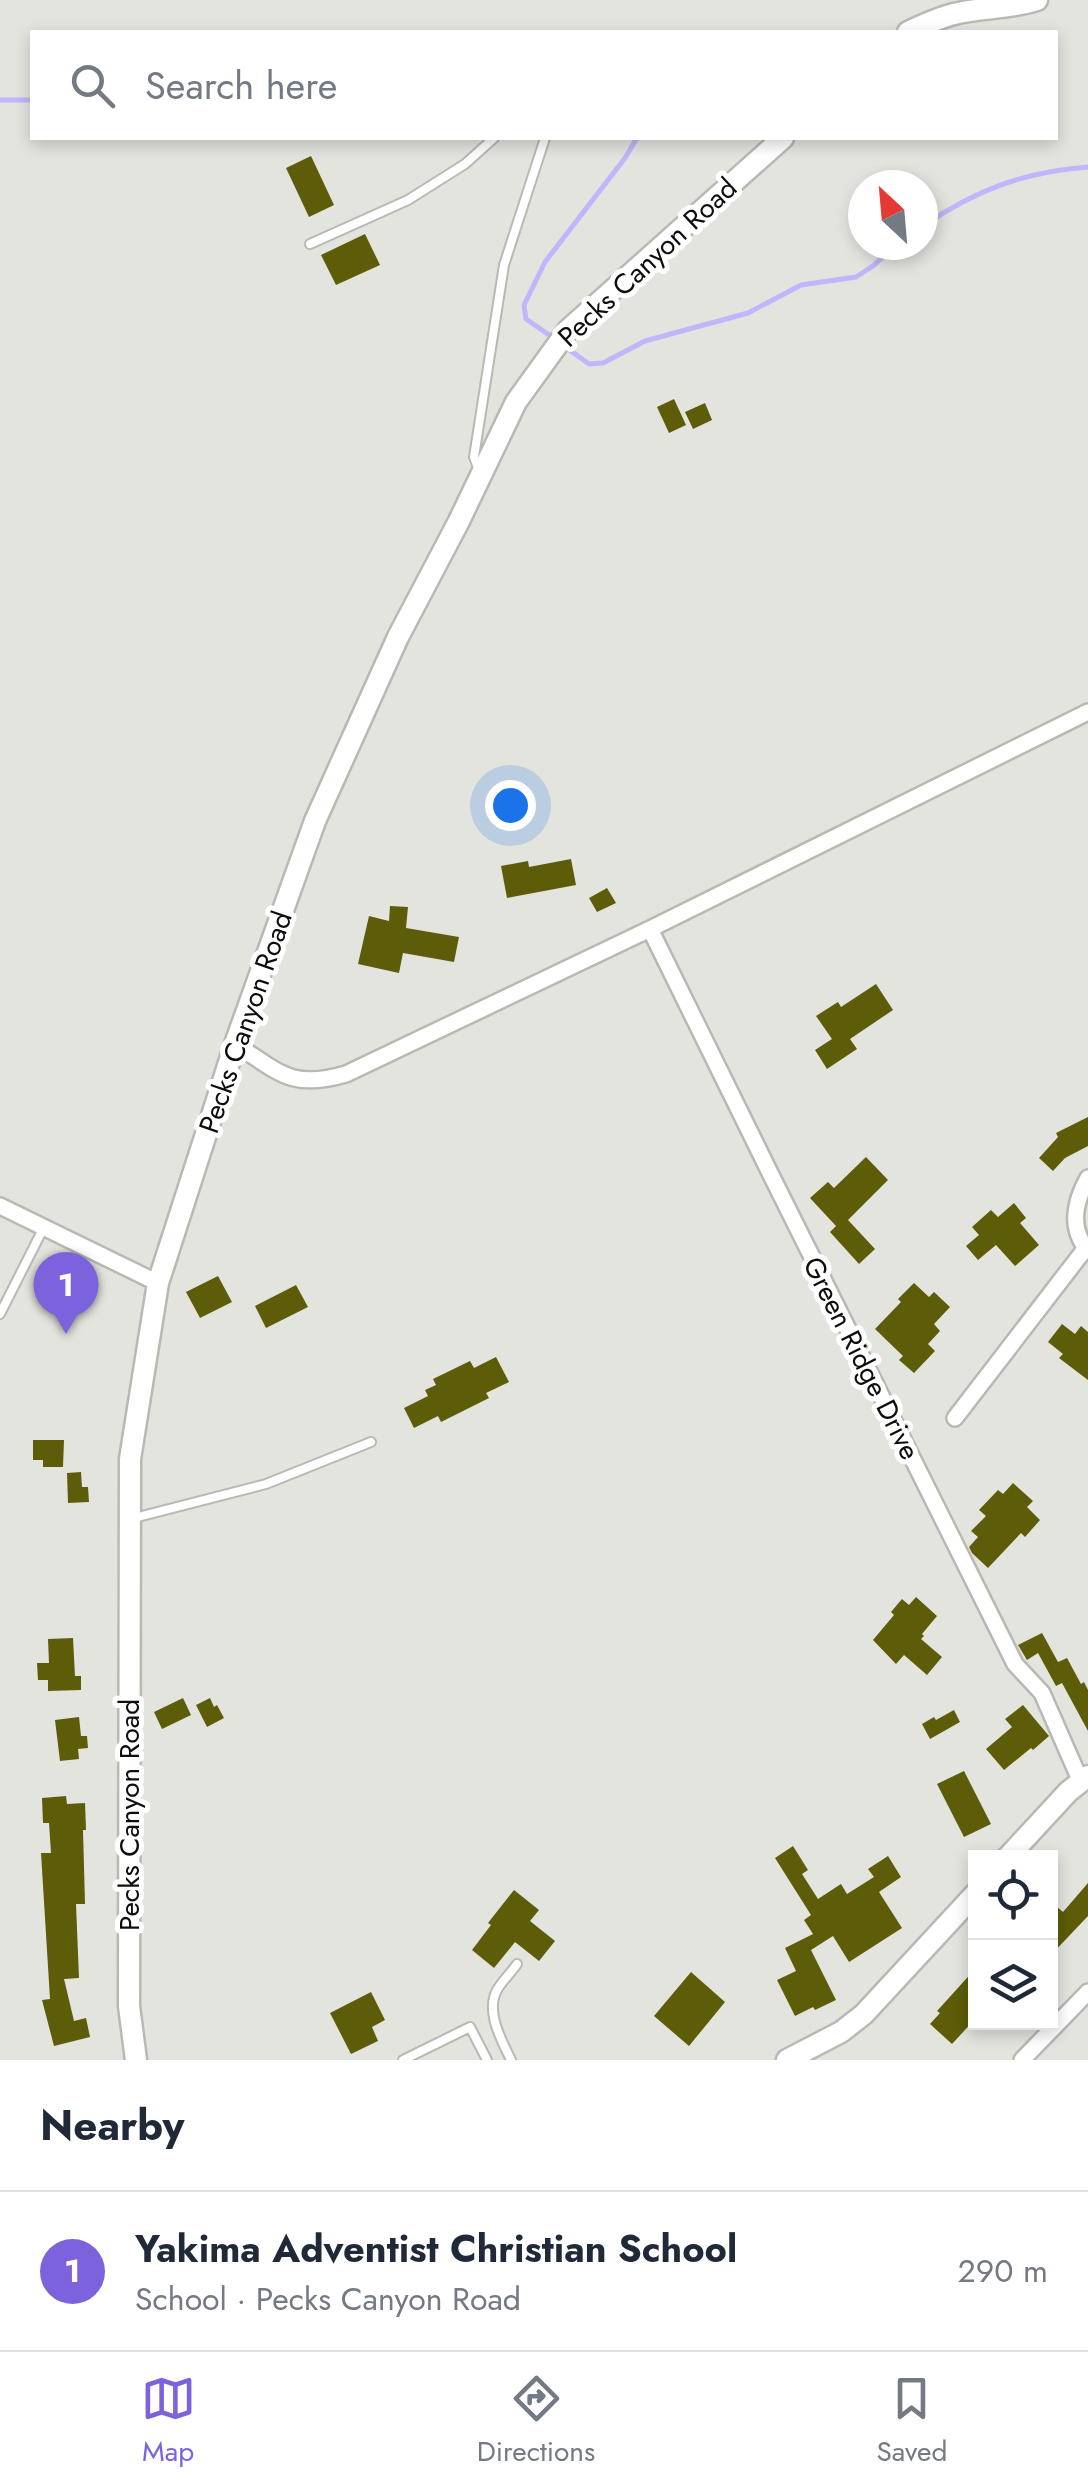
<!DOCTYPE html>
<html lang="en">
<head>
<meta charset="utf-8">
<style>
	body { margin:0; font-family:Jost,sans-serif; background:#f2f2f3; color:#1f2937 }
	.controls { position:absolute; right:30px; bottom:30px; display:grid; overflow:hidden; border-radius:0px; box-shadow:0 5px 15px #0003 }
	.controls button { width:90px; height:90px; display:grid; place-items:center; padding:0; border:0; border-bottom:2px solid #e0e1e3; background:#fff; color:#1f2937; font:50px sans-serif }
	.compass { position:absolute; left:848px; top:170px; width:90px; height:90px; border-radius:50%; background:#fff; box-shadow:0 5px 15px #0003; rotate:334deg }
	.you { position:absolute; left:510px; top:805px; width:35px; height:35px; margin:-25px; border:8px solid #fff; border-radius:50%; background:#1a73e8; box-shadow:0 0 0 15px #1a73e833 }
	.badge { display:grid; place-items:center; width:65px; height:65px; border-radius:50%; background:#7d62dd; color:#fff; font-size:32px; font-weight:700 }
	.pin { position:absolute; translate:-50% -82px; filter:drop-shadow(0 2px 5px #0008) }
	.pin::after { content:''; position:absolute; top:52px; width:35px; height:30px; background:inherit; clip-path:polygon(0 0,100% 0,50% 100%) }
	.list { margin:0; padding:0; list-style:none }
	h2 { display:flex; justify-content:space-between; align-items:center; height:130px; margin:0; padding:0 40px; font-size:42px }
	h2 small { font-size:32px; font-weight:400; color:#747a83 }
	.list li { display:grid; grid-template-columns:65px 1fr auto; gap:30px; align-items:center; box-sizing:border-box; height:160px; padding:0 40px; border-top:2px solid #e0e1e3 }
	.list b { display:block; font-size:38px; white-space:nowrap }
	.list p { margin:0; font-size:32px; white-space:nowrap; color:#747a83 }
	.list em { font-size:32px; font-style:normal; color:#747a83 }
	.icon { flex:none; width:55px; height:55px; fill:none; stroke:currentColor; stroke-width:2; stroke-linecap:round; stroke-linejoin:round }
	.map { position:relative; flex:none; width:1088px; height:2060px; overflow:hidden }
	.search { position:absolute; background:#fff; box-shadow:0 5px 15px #0003; left:30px; right:30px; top:30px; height:110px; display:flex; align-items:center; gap:25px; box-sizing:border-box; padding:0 35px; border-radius:0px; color:#747a83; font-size:38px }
	.sheet { height:290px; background:#fff }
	nav { display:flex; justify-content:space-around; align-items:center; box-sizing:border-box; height:140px; border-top:2px solid #e0e1e3; background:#fff; font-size:28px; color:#747a83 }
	nav a { display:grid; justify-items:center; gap:5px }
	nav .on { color:#7d62dd }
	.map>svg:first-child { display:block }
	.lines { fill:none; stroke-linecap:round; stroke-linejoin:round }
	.stream { stroke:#bfb6fb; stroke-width:5 }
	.building { fill:#5d5c08 }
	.service-casing { stroke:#b9b9b4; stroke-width:12 }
	.minor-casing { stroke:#b9b9b4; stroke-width:20 }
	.tertiary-casing { stroke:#b9b9b4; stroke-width:25 }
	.service { stroke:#fff; stroke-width:8 }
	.minor { stroke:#fff; stroke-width:15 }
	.tertiary { stroke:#fff; stroke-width:20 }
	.labels { text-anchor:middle; stroke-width:10; stroke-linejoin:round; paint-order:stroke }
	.street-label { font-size:28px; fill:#0d0d0c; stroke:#fff }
</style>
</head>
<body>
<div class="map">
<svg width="1088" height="2060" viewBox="0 0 1088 2060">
	<rect width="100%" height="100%" fill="#e4e4df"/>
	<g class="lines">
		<path class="stream" d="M0,100h32
			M923,226c53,-36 100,-54 165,-59
			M555,339l-29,-20 -2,-14 21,-43 80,-104 12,-20
			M564,346l25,18 14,-1 42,-22 103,-28 53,-28 55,-8 17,-11 23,-21"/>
	</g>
	<path class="building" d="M311,156l23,49 -25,12 -23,-49z
		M365,234l15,31 -44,20 -15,-30z
		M674,399l12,26 -17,8 -12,-26z
		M705,403l7,17 -19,9 -8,-17z
		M571,859l5,26 -69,13 -6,-32 27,-5 1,6z
		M607,888l9,15 -19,9 -8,-14z
		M390,906l18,1 -2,21 53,9 -5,25 -51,-9 -4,20 -41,-9 11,-48 20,5z
		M876,984l17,26 -43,29 7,10 -30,20 -12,-19 17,-11 -16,-23 22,-14 3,5z
		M1088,1117v29l-23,12 -12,13 -14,-13 19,-21 -2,-4z
		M866,1157l22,23 -40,40 27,29 -16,15 -29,-32 6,-6 -26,-28 18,-16 6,6z
		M1014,1203l12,15 -6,5 19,22 -24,21 -19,-21 -18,15 -12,-14 13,-11 -7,-8 19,-17 7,7z
		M218,1276l14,26 -32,16 -14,-26z
		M914,1283l15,14 5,-5 16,15 -16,17 6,7 -12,13 7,7 -21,22 -15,-13 4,-4 -28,-27 26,-27 -3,-3z
		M296,1285l12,22 -42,21 -11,-22z
		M1062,1324l13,10 6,-8 7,6v48l-29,-22 4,-4 -15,-12z
		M496,1357l13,25 -23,11 3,5 -48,24 -3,-6 -24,12 -10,-20 24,-12 -3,-6 11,-5 -3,-6 37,-18 4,7z
		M33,1440h31l-1,27h-20v-7h-10z
		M81,1472l1,15h6l1,15 -21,1 -1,-30z
		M1013,1483l20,18 -6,6 13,13 -15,17 -4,-4 -33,35 -16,-15 -3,-6 9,-10 -7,-6 15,-15 -7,-6 19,-20 5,4z
		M916,1597l21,19 -15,18 2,2 -3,3 21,18 -15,18 -23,-20 -8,9 -23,-24 21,-25 -3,-3 11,-13 7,6z
		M1042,1633l16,29 9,-4 14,26 3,-2 4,8v41l-26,-48 -6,3 -18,-33 -11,7 -9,-15z
		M73,1638l2,38h6v14l-33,1v-11h-10l-1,-17h12l-1,-24z
		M183,1698l8,17 -29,14 -8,-17z
		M210,1698l4,9 3,-2 7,13 -17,9 -11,-22z
		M1023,1705l26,31 -16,14 -2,-2 -27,22 -18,-21 26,-22 -7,-8z
		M954,1710l6,12 -30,17 -8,-15 12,-7 2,3z
		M79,1717l2,19h6l1,12 -10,1 1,10 -19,2 -5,-41z
		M964,1771l27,53 -27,13 -27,-53z
		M66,1796l1,8 18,-1 1,27h-3l2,74h-9l3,74 -15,1 10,42 12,-3 4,19 -36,9 -12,-46 8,-1 -9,-146h10l-2,-30h-6l-1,-25z
		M793,1846l15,24 -6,4 16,25 23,-15 6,10 27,-17 -6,-8 20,-13 13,21 -22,15 23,36 -53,34 -16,-26 -22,14 25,50 -21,10 -2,-3 -18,9 -18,-36 19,-9 -11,-23 28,-14 -9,-14 7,-5 -36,-57z
		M1088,1883v33l-38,40v-55l13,11z
		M514,1890l25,20 -9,11 25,20 -16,20 -24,-19 -21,26 -22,-18 19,-25 -3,-2z
		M976,1968v50l-24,26 -22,-20 10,-11 -3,-2z
		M691,1972l34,30 -36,44 -35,-30z
		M371,1992l14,28 -13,7 6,14 -27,13 -21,-41z"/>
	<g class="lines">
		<defs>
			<path id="service" d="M310,244l98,-44 57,-36 29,-26
				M480,473l-6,-16 30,-192 41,-127
				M0,1314l43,-85
				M134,1518l132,-34 105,-42
				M403,2060l67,-33 17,33
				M511,2060c-9,-19 -26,-48 -14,-70 5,-9 14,-17 20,-26"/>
			<path id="minor" d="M650,929l121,246 244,489 27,29 39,89
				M235,1044c44,28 56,46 111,30l304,-145 438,-217
				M1088,1178c-14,25 -19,50 0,73
				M0,1206l158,77
				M955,1418l130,-169
				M1022,2060l66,-68"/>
			<path id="tertiary" d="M908,32c15,-7 30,-14 46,-18 27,-7 56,-5 83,-14
				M1007,1858l61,-66 20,-16
				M136,2060l-7,-54 1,-547 28,-176 77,-239 80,-223 83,-184 61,-116 57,-119 52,-72 215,-192
				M787,2060l54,-28 23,-18 112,-121"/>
		</defs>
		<use href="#service" class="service-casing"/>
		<use href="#minor" class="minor-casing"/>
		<use href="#tertiary" class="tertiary-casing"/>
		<use href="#service" class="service"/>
		<use href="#minor" class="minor"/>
		<use href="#tertiary" class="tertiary"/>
	</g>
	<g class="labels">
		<g class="street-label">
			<text transform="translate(647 262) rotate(-43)" y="10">Pecks Canyon Road</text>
			<text transform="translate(245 1022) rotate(-71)" y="10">Pecks Canyon Road</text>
			<text transform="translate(862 1358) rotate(63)" y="10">Green Ridge Drive</text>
			<text transform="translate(129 1815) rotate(-90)" y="10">Pecks Canyon Road</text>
		</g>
	</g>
</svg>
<div class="controls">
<button><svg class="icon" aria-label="locate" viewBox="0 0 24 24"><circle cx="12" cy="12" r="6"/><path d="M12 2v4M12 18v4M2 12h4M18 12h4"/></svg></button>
<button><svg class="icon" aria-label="layers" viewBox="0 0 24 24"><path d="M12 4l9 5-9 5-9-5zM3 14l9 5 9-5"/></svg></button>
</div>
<svg class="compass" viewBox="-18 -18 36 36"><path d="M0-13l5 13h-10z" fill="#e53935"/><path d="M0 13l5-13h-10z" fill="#747a83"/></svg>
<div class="you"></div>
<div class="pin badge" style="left:66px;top:1334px">1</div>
<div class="search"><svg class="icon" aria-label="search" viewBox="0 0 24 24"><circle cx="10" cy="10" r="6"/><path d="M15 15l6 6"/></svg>Search here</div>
</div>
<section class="sheet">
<h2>Nearby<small></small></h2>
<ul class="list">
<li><span class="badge">1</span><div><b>Yakima Adventist Christian School</b><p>School · Pecks Canyon Road</p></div><em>290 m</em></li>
</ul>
</section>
<nav>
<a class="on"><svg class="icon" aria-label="map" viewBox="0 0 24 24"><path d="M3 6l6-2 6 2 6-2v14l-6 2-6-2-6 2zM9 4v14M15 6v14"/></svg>Map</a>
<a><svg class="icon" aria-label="directions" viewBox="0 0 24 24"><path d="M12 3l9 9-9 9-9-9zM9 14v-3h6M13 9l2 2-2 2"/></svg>Directions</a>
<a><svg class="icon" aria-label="saved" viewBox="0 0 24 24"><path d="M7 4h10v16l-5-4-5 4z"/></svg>Saved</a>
</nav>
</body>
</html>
